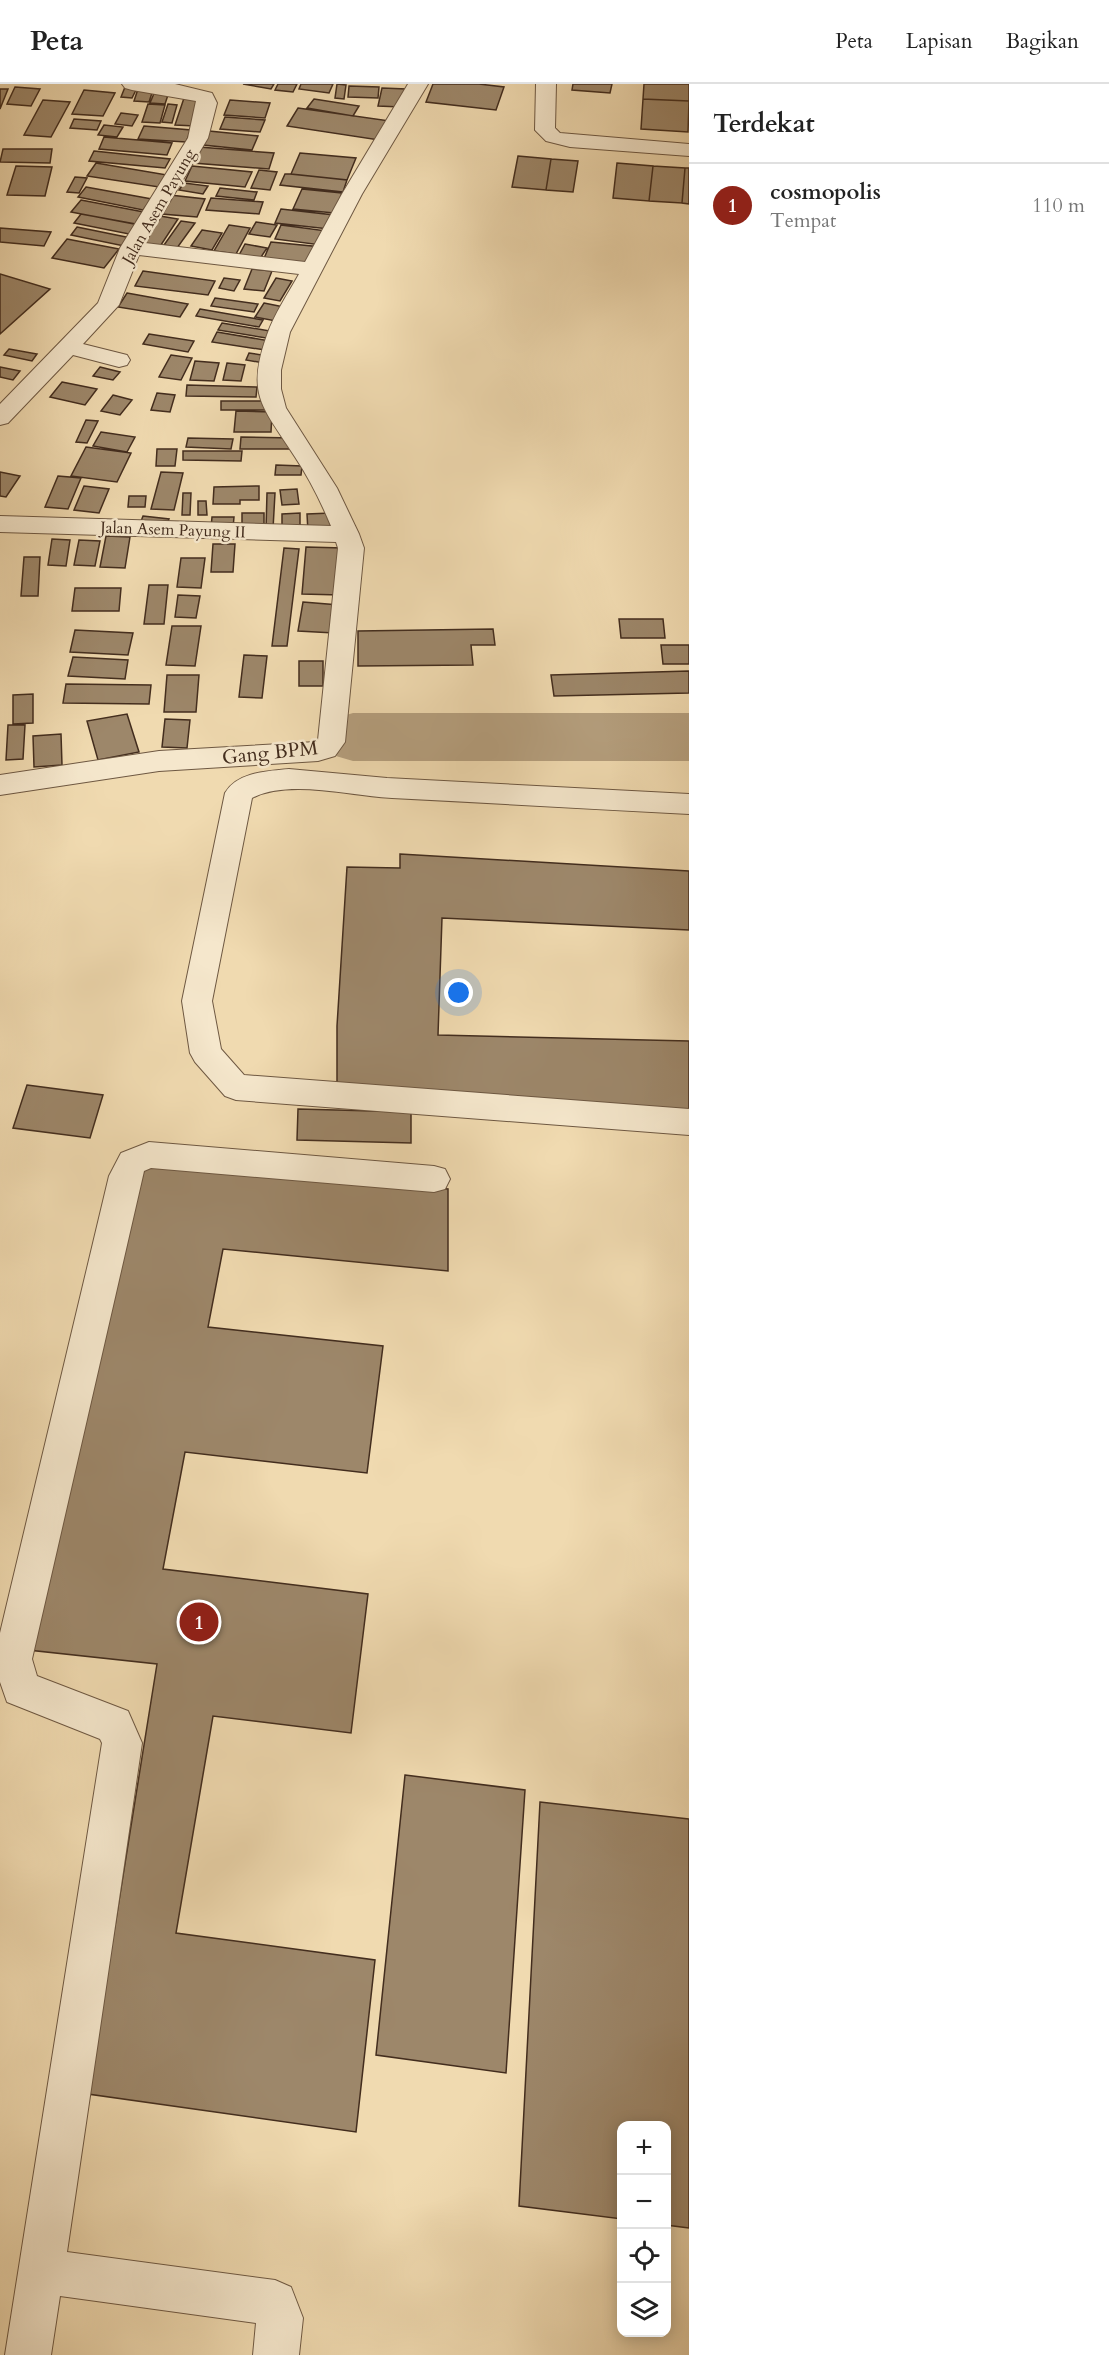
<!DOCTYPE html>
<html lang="id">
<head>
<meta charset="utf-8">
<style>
	body { margin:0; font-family:Cardo,serif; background:#f6f6f6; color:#222 }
	.controls { position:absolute; right:18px; bottom:18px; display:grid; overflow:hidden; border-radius:12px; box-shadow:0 3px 15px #0003 }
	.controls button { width:54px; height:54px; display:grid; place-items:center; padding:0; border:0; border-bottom:2px solid #e0e0e0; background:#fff; color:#222; font:30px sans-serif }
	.you { position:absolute; left:459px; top:909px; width:21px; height:21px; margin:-15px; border:4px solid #fff; border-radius:50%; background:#1a73e8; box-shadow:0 0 0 9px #1a73e833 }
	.badge { display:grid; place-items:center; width:39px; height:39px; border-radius:50%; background:#8f2418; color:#fff; font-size:20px; font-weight:700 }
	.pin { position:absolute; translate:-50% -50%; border:3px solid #fff; box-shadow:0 2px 6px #0006 }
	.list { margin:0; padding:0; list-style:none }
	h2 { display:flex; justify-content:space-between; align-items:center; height:78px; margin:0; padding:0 24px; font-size:26px }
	h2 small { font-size:20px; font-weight:400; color:#767676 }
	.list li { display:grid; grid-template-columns:39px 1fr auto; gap:18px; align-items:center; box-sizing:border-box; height:84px; padding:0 24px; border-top:2px solid #e0e0e0 }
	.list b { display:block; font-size:22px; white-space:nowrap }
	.list p { margin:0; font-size:20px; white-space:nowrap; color:#767676 }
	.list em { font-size:20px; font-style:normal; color:#767676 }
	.icon { flex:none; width:33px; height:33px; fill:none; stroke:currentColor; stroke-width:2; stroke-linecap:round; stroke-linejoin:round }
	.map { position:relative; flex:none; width:689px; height:2271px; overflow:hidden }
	header { display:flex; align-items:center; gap:36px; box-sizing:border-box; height:84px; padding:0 30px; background:#fff; border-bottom:2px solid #e0e0e0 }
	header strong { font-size:28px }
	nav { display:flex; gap:33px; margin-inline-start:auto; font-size:21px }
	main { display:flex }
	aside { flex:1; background:#fff }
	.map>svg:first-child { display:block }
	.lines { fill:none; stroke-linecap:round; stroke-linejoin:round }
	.river { fill:#b59f7e; fill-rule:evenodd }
	.building { fill:#9d876a; stroke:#432d1e; stroke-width:1.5 }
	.minor-casing { stroke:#6e5842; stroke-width:2 }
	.minor { fill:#f5e7cc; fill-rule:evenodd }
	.labels { text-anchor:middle; stroke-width:5; stroke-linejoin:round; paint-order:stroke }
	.far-street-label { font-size:16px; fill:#432d1e; stroke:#f5e7cc }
	.street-label { font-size:20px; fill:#432d1e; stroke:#f5e7cc }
</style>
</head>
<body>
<header>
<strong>Peta</strong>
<nav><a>Peta</a><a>Lapisan</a><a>Bagikan</a></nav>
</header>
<main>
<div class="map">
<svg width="689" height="2271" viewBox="0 0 689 2271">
	<rect width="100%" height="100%" fill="#f0dab0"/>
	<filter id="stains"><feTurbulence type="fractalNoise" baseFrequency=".00333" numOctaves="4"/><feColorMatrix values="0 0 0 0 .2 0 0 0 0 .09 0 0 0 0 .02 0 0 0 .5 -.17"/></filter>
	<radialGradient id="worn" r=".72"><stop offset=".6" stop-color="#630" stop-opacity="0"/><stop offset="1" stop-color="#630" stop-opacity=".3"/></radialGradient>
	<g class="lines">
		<path class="river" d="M353,629h336v48h-336l-24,-7 -10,-17 10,-17z"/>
	</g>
	<path class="building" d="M243,0h31l-3,5z
		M278,0h19l-4,8 -18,-2z
		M301,0h32l-4,9 -30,-4z
		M337,0l9,1 -2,14 -9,-1z
		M433,0h46l25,3 -8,23 -70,-8z
		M573,0h39l-2,9 -38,-3z
		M644,0h45v17l-46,-2z
		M349,2l30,1 -1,11 -30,-1z
		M15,3l25,2 -9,17 -24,-2z
		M125,3l12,1 -5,10 -11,-1z
		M382,4l24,1 -5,18 -23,-1z
		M0,5h8l-8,20z
		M138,5l15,1 -4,12 -15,-1z
		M84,6l31,3 -12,23 -31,-2z
		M155,7l14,1 -4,12 -15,-1z
		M184,14l19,1 -8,27 -20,-1z
		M314,15l45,7 -6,10 -46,-8z
		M643,15l46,2 -1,31 -47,-3z
		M43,16l27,2 -19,35 -27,-2z
		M230,16l40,3 -5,15 -41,-3z
		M148,20l17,1 -5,18 -18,-1z
		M168,20l9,1 -5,18 -10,-1z
		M298,24l92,13 -11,19 -92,-14z
		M121,29l17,2 -6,11 -17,-2z
		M225,33l40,3 -5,12 -40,-3z
		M74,35l27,2 -4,9 -27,-2z
		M104,41l19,2 -6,10 -19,-2z
		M144,42l47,4 -5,12 -48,-3z
		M209,47l49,5 -6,14 -49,-5z
		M104,53l68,6 -5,12 -68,-6z
		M199,63l75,6 -5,16 -76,-6z
		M3,65h49l-2,14 -50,-1z
		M94,67l76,8 -5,9 -76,-7z
		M300,69l56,5 -9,22 -56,-6z
		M518,72l33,3 -5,31 -34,-3z
		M551,75l27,2 -5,31 -27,-2z
		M96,79l71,12 -8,12 -72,-11z
		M617,79l36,3 -4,35 -36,-3z
		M16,82l36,1 -7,29 -38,-1z
		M192,82l60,6 -7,15 -60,-6z
		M653,82l32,2 -3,35 -33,-2z
		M685,84h4v36l-7,-1z
		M259,86l18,2 -7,18 -19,-2z
		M285,90h6l56,6 -4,12 -63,-7z
		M75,93l12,1 -8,15 -12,-1z
		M184,99l24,3 -5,8 -24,-4z
		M86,103l66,12 -9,11 -65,-13z
		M220,104l37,4 -3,8 -38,-4z
		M302,105l40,4 -8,20 -41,-4z
		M170,111l35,4 -8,18 -35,-3z
		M211,114l52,4 -4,12 -53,-4z
		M81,116l68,13 -10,12 -68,-13z
		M281,125l53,6 -5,14 -54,-6z
		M81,130l55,10 -7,10 -55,-11z
		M160,132l18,3 -19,29 -19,-3z
		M181,137l14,2 -18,25 -13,-3z
		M256,138l21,3 -7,12 -21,-3z
		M229,141l21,3 -14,26 -22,-3z
		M281,141l46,6 -6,14 -46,-6z
		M77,143l54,11 -7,8 -53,-11z
		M0,144l51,4 -7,14 -44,-4z
		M202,146l20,3 -10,17 -21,-4z
		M67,155l52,10 -15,19 -52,-10z
		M271,158l51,5 -9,22 -51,-6z
		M245,160l22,4 -8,12 -21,-3z
		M252,185l20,2 -8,20 -20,-2z
		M143,187l72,10 -7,14 -73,-9z
		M0,190l50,15 -50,45z
		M224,194l16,2 -6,11 -15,-3z
		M276,194l16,3 -12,20 -16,-3z
		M127,209l61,11 -8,13 -62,-10z
		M215,214l43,6 -4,8 -43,-6z
		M264,219l25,5 -8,14 -26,-5z
		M200,225l63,11 -4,7 -63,-11z
		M222,239l48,8 -4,7 -48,-8z
		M217,248l53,9 -5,9 -53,-8z
		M149,250l45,7 -6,11 -45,-8z
		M9,265l28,5 -5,7 -28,-6z
		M249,269l19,3 -4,7 -18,-3z
		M171,271l21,3 -11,22 -22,-3z
		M195,277l24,2 -5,18 -24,-1z
		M227,279l18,2 -4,16 -18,-1z
		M0,283l20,4 -7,9 -13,-3z
		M100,283l20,5 -7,8 -20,-4z
		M62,298l35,7 -12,16 -35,-8z
		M187,301l70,2 -1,10 -70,-1z
		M157,309l18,2 -5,17 -19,-2z
		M113,311l19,5 -12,15 -19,-4z
		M221,317h48l-1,9h-47z
		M236,327l36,1 -1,20h-37z
		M86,336l12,1 -11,22 -11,-1z
		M101,348l34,5 -8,15 -34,-6z
		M241,353l52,1v11h-53z
		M188,354l45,1 -2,10 -45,-2z
		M86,363l45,6 -14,29 -46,-6z
		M157,365h20l-2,17h-19z
		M183,367h59l-1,10 -58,-1z
		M276,381l26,1 -1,9h-26z
		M0,388l20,4 -14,21 -6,-1z
		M161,388l22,1 -9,37 -23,-1z
		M58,392l23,2 -13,31 -23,-2z
		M84,402l25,3 -10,24 -25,-3z
		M259,402v14h-19v4h-27l1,-17z
		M297,405l2,15 -17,1 -2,-15z
		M183,409h8l-1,22h-8z
		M267,409h8l-2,36h-7z
		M129,412h17l-1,11h-17z
		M198,417h8l1,14h-9z
		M242,429h22v15h-22z
		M300,429v18h-18v-17z
		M331,429v19h-23l-1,-18z
		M143,432l26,3 -3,7 -26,-2z
		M212,433h22l-1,11h-22z
		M106,452l24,1 -5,31 -25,-1z
		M52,455l18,1 -4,26 -18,-1z
		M79,456l21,1 -5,25 -21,-1z
		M213,460h22l-2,28h-22z
		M306,463l37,1 -3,47 -38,-1z
		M284,464l15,1 -12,97h-15z
		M24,473h16l-2,39h-17z
		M181,474h24l-4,30 -24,-1z
		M149,501h19l-4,39h-20z
		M75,504h46l-2,23h-47z
		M178,511l22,1 -4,22 -21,-1z
		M303,518l36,3 -5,28 -36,-2z
		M619,535h44l2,19h-44z
		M172,542h29l-6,40 -29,-1z
		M493,545l2,16h-24l2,20 -115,1v-35z
		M75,546l58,3 -5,22 -58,-3z
		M661,561h28v19h-26z
		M244,571l23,1 -5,42 -23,-1z
		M73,573l55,3 -3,19 -57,-3z
		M299,577h24v25h-24z
		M689,587v22l-135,3 -3,-21z
		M167,591h32l-3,37h-32z
		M66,600l85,1 -2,19 -86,-1z
		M33,610v29l-20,1v-29z
		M127,630l12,38 -41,8 -11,-39z
		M165,635l25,1 -3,28 -25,-1z
		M8,641h17l-2,34 -17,1z
		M61,650l1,31 -28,2 -1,-31z
		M400,770l289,17v59l-247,-12 -4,117 251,6v74l-352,-30v-59l10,-159 53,1z
		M27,1001l76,10 -13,43 -77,-10z
		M298,1025l113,3v31l-114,-3z
		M146,1078l302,27v82l-225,-22 -15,78 175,19 -16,127 -182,-21 -22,117 205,25 -17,139 -138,-17 -37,217 199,27 -19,172 -268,-38 69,-430 -129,-14z
		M405,1691l120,15 -19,283 -130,-18z
		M540,1718l149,17v409l-23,-3v-99h-44v93l-103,-13z"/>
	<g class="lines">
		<defs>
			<path id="minor" d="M122,0h53l37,9 5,10 -9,35 -63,105 160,19 37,-68 66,-110h20l-66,110 -72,138 -9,38v19l5,19 51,80 22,46 5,14 -19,194 -10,14 -17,5 -159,10 -159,24v-20l159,-24 157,-9 2,-2 20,-192 -2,-6 -336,-10v-16l331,10c-10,-24 -22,-48 -36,-69 -31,-49 -50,-61 -28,-122 7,-21 21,-41 32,-61l-160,-19 -20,50 -36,39 44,11 3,5 -3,5 -8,2 -46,-12 -65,68 -8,2v-21l98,-101 22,-55 68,-110 8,-37 -64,-11 -7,-2z
				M536,0h20l-1,44 5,5 129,11v12l-119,-9 -24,-6 -11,-11z
				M289,685l98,9 302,16v20c-99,-5 -198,-11 -297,-16 -42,-2 -103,-19 -140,0l-40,203 9,48 23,26 445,34v26l-453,-35 -11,-4 -30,-34 -5,-9 -8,-52 43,-208c12,-21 43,-22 64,-24z
				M149,1058l285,24 11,3 5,10 -5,10 -11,3 -283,-24 -7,3 -112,488 5,17 91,35 14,32 -75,509 208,28 16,7 12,31 -4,37h-46l3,-32 -196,-27 -9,59h-46l97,-612 -2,-4 -93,-37 -7,-20v-49l109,-457 12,-23z"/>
		</defs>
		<use href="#minor" class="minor-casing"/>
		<use href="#minor" class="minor"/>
	</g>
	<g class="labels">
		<g class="far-street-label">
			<text transform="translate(158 122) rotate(-60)" y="6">Jalan Asem Payung</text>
			<text transform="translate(173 445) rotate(2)" y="6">Jalan Asem Payung II</text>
		</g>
		<g class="street-label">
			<text transform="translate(270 668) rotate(-6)" y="7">Gang BPM</text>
		</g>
	</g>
	<rect width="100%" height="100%" filter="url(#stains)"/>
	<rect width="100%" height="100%" fill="url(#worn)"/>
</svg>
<div class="controls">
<button>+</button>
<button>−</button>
<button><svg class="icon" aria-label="locate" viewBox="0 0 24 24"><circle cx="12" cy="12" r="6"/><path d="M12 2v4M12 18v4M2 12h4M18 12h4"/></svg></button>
<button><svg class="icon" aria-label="layers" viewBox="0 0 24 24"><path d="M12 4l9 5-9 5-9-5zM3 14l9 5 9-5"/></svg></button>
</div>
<div class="you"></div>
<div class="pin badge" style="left:199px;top:1538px">1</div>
</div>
<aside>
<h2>Terdekat<small></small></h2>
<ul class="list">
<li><span class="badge">1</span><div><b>cosmopolis</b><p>Tempat</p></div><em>110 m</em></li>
</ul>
</aside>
</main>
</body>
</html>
